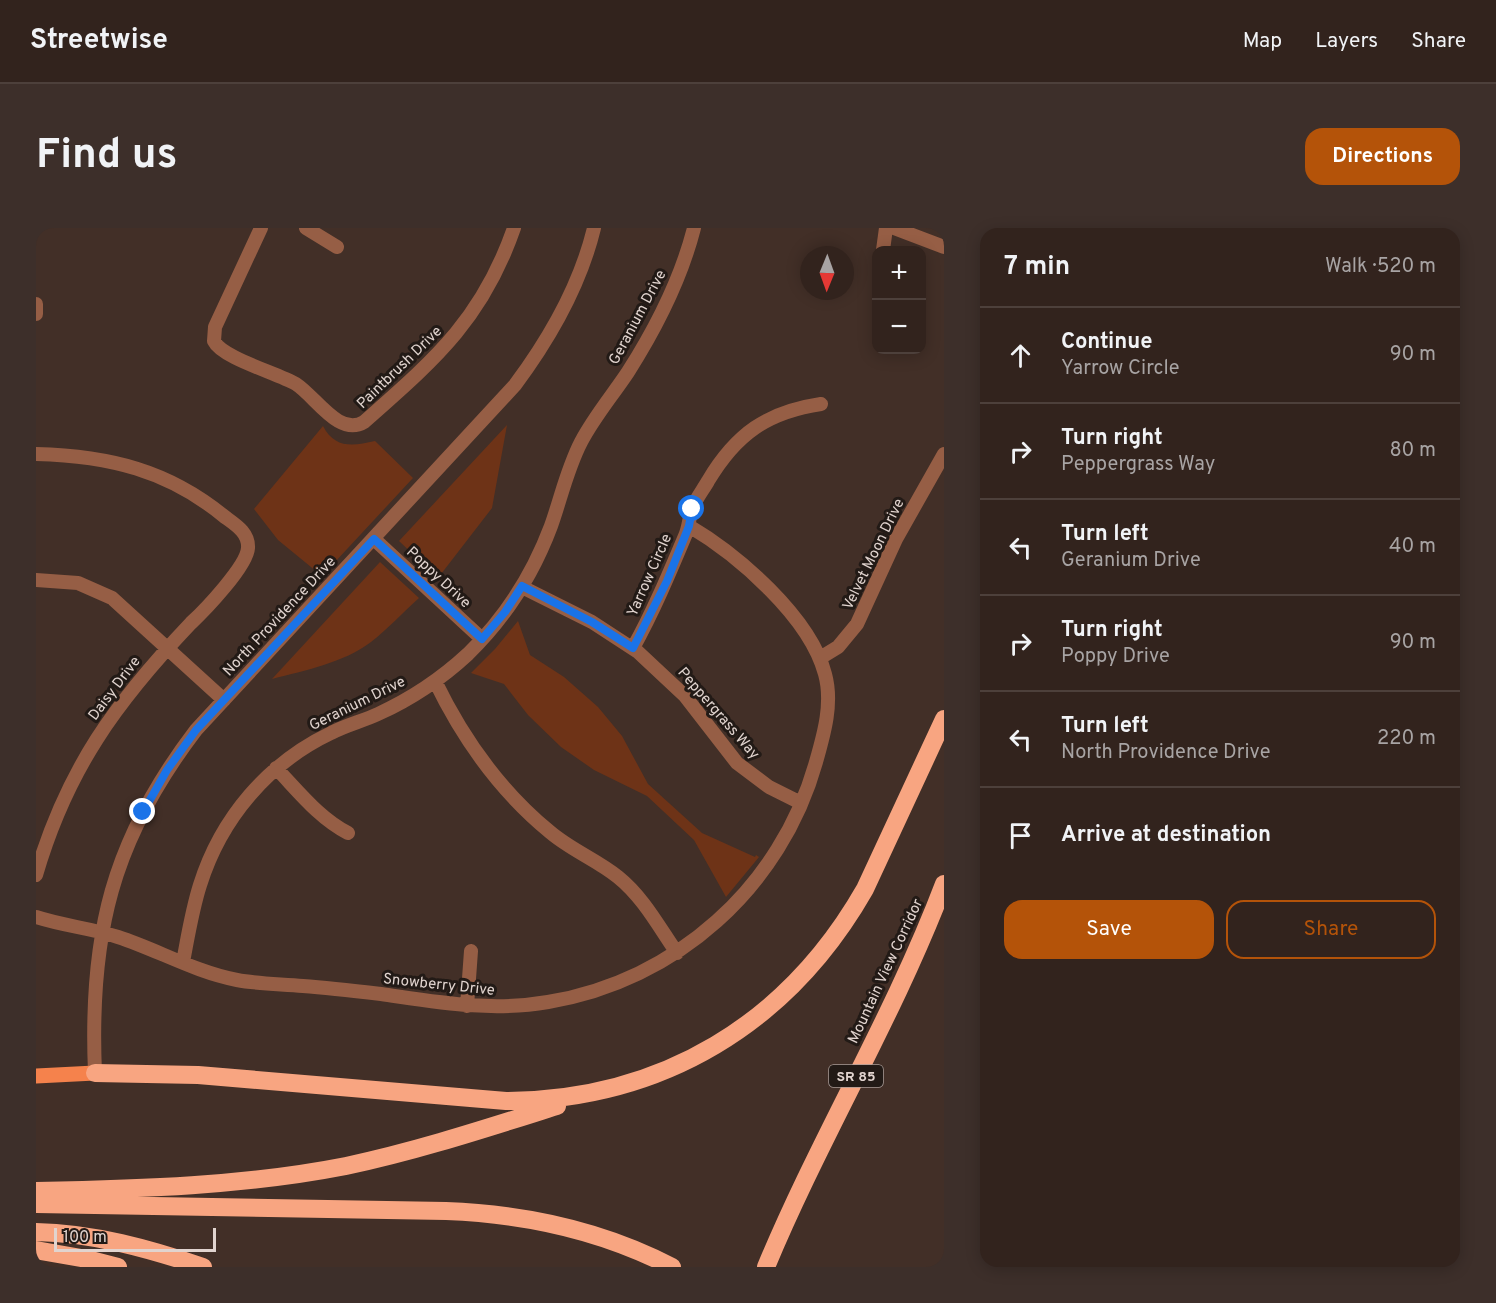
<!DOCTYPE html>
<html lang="en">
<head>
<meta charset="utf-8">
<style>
	body { margin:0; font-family:Overpass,sans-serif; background:#3d2f2a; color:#f1f3f6 }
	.controls { position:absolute; right:18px; top:18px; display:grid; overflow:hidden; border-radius:12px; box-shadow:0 3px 15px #0003 }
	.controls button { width:54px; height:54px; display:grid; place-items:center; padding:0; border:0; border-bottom:2px solid #4d403b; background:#32231d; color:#f1f3f6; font:30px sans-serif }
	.compass { position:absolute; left:764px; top:18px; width:54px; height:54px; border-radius:50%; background:#32231d; box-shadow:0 3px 15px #0003; rotate:181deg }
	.scale { position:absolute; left:18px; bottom:15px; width:162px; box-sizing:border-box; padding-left:6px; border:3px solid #e1d4cf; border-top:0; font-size:16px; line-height:21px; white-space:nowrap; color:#e1d4cf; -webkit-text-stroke:4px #221a16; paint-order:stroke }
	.stop { position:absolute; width:18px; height:18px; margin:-14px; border:4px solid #1a73e8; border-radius:50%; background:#fff }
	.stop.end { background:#1a73e8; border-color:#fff; box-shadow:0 2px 6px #0008 }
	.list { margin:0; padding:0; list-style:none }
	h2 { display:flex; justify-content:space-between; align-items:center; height:78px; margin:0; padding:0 24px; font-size:26px }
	h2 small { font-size:20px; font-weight:400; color:#a8a4a4 }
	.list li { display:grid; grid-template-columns:39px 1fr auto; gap:18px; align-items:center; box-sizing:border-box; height:96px; padding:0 24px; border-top:2px solid #4d403b }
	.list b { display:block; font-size:22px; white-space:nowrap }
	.list p { margin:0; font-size:20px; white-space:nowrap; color:#a8a4a4 }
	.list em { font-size:20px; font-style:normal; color:#a8a4a4 }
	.actions { display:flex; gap:12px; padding:18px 24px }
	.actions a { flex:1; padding:14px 0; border:2px solid #b45309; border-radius:18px; text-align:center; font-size:21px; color:#b45309 }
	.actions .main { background:#b45309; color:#fff }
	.icon { flex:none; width:33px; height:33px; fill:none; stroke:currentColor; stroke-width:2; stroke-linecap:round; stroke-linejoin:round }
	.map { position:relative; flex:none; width:908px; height:1039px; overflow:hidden; border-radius:18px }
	header { display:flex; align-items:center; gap:36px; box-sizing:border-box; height:84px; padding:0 30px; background:#32231d; border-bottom:2px solid #4d403b }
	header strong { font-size:28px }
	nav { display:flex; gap:33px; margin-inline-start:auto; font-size:21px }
	.intro { display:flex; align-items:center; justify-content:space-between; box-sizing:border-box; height:144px; padding:0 36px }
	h1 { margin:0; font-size:42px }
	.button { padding:15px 27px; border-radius:18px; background:#b45309; color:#fff; font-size:21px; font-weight:700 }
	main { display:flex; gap:36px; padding:0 36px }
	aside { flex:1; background:#32231d; border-radius:18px; box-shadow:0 3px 15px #0003 }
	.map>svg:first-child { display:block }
	.green { fill:#6e3317 }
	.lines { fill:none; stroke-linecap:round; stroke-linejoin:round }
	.minor { stroke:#965e45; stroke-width:14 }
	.major { stroke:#f5824c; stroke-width:15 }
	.highway { stroke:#f8a581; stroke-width:18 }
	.route { stroke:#1a73e8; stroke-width:8 }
	.labels { text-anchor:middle; stroke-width:6; stroke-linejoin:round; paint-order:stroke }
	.shield { fill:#221a16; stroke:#a89c98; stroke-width:1.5 }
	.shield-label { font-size:14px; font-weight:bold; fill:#e1d4cf }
	.street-label { font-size:15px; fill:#e1d4cf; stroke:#221a16 }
</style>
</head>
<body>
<header>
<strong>Streetwise</strong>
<nav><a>Map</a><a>Layers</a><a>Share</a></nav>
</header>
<div class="intro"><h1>Find us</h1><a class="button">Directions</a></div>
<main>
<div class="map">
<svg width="908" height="1039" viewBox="0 0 908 1039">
	<rect width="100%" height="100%" fill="#422f27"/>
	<path class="green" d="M471,197l-15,83 -54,70 -39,-37z
		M287,198c12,23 30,20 52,15l38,37 -91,98 -44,-36 -24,-31z
		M344,334l39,36c-16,14 -31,31 -48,44 -28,21 -65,28 -99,37z
		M482,393l12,34 34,22 34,30 24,29 26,48 54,49 53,24 1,-2 3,2 -33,40 -32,-57 -47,-44 -53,-26 -33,-23 -33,-32 -24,-31 -33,-11 24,-24z"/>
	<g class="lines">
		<path class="minor" d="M225,0l-46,99 -1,14c8,17 63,32 82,43 20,13 43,53 68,38 70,-62 118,-102 150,-194
			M270,0l31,19
			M858,0l50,19
			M847,22l3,-22
			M0,76v10
			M0,226c73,2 132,16 189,63 11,8 24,16 23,31 -1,18 -43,62 -57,75 -75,79 -124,146 -155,252
			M338,311l108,100
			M0,352l42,3 34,15 112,102
			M486,359l70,35 46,30 47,44 52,67 32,24 32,16
			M597,420c20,-36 36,-74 52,-112 4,-9 4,-18 7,-27 3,-9 11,-19 16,-28 28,-47 59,-69 113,-77
			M784,430l18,-11 19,-23 39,-85 48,-85
			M399,453c28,58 65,110 115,151 21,18 47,28 68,45 25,20 41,50 59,76
			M240,540c23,24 43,50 72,65
			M0,689c27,9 55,11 82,20 40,13 77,35 119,43 21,4 44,4 66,6 26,2 52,5 78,8 56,8 110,18 167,8 128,-21 233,-115 268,-240 8,-28 17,-59 9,-88 -15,-57 -87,-119 -136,-148
			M147,734c5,-26 9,-52 17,-77 21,-67 68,-122 131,-152 15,-8 32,-12 47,-19 33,-15 63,-35 90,-60 37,-36 65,-80 83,-128 10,-28 16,-57 30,-84 13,-25 31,-46 47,-70 28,-44 53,-93 66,-144
			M431,778l4,-55
			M59,845c-6,-138 17,-233 101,-343l319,-345c35,-47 65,-99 79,-157"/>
		<path class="major" d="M0,848l59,-3"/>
		<path class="highway" d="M59,845l103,2 308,26c156,-1 282,-77 359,-212l79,-170
			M0,963c104,-2 208,-5 310,-25 71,-15 141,-38 211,-60
			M0,976l410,7c79,3 155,19 226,56
			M0,1004c57,1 114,17 167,35
			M0,1022l51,9 31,8
			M730,1039c54,-130 128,-251 178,-383"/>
	</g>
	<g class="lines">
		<path class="route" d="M107,584l24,-42 29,-40 178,-191 108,100 23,-27 17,-26 70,36 41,26 34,-67 22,-55 3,-17"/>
	</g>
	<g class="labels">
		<rect class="shield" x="793" y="837" width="54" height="22" rx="4.5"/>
		<g class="shield-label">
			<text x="820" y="853">SR 85</text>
		</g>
		<g class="street-label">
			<text transform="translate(601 89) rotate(-62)" y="5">Geranium Drive</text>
			<text transform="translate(363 139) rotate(-44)" y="5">Paintbrush Drive</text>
			<text transform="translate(837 326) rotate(-64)" y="5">Velvet Moon Drive</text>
			<text transform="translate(613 347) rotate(-66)" y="5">Yarrow Circle</text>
			<text transform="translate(403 349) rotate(43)" y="5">Poppy Drive</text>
			<text transform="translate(243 388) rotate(-47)" y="5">North Providence Drive</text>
			<text transform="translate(78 460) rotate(-53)" y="5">Daisy Drive</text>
			<text transform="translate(321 475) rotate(-26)" y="5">Geranium Drive</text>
			<text transform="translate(683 485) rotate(49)" y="5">Peppergrass Way</text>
			<text transform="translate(849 743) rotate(-65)" y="5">Mountain View Corridor</text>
			<text transform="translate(403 756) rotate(6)" y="5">Snowberry Drive</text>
		</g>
	</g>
</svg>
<div class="controls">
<button>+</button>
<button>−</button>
</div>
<svg class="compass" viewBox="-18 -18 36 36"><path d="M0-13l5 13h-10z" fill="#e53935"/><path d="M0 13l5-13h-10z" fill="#a8a4a4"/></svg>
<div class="scale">100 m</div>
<div class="stop" style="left:656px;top:281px"></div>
<div class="stop end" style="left:107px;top:584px"></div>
</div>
<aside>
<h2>7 min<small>Walk · 520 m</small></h2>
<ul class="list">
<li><svg class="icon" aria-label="ahead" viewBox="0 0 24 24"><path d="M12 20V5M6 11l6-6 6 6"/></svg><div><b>Continue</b><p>Yarrow Circle</p></div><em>90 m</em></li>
<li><svg class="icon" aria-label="right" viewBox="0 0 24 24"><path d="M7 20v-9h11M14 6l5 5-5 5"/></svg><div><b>Turn right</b><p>Peppergrass Way</p></div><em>80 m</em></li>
<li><svg class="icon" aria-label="left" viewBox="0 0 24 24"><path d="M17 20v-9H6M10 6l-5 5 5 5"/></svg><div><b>Turn left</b><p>Geranium Drive</p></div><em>40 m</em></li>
<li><svg class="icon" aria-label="right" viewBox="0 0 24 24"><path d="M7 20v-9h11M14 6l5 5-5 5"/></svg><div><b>Turn right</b><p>Poppy Drive</p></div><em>90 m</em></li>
<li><svg class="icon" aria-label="left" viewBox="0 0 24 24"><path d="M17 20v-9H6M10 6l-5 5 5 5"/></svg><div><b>Turn left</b><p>North Providence Drive</p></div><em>220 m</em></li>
<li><svg class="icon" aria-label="arrive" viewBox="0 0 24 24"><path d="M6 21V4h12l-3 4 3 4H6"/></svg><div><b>Arrive at destination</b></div></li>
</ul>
<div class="actions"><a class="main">Save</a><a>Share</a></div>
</aside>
</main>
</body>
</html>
